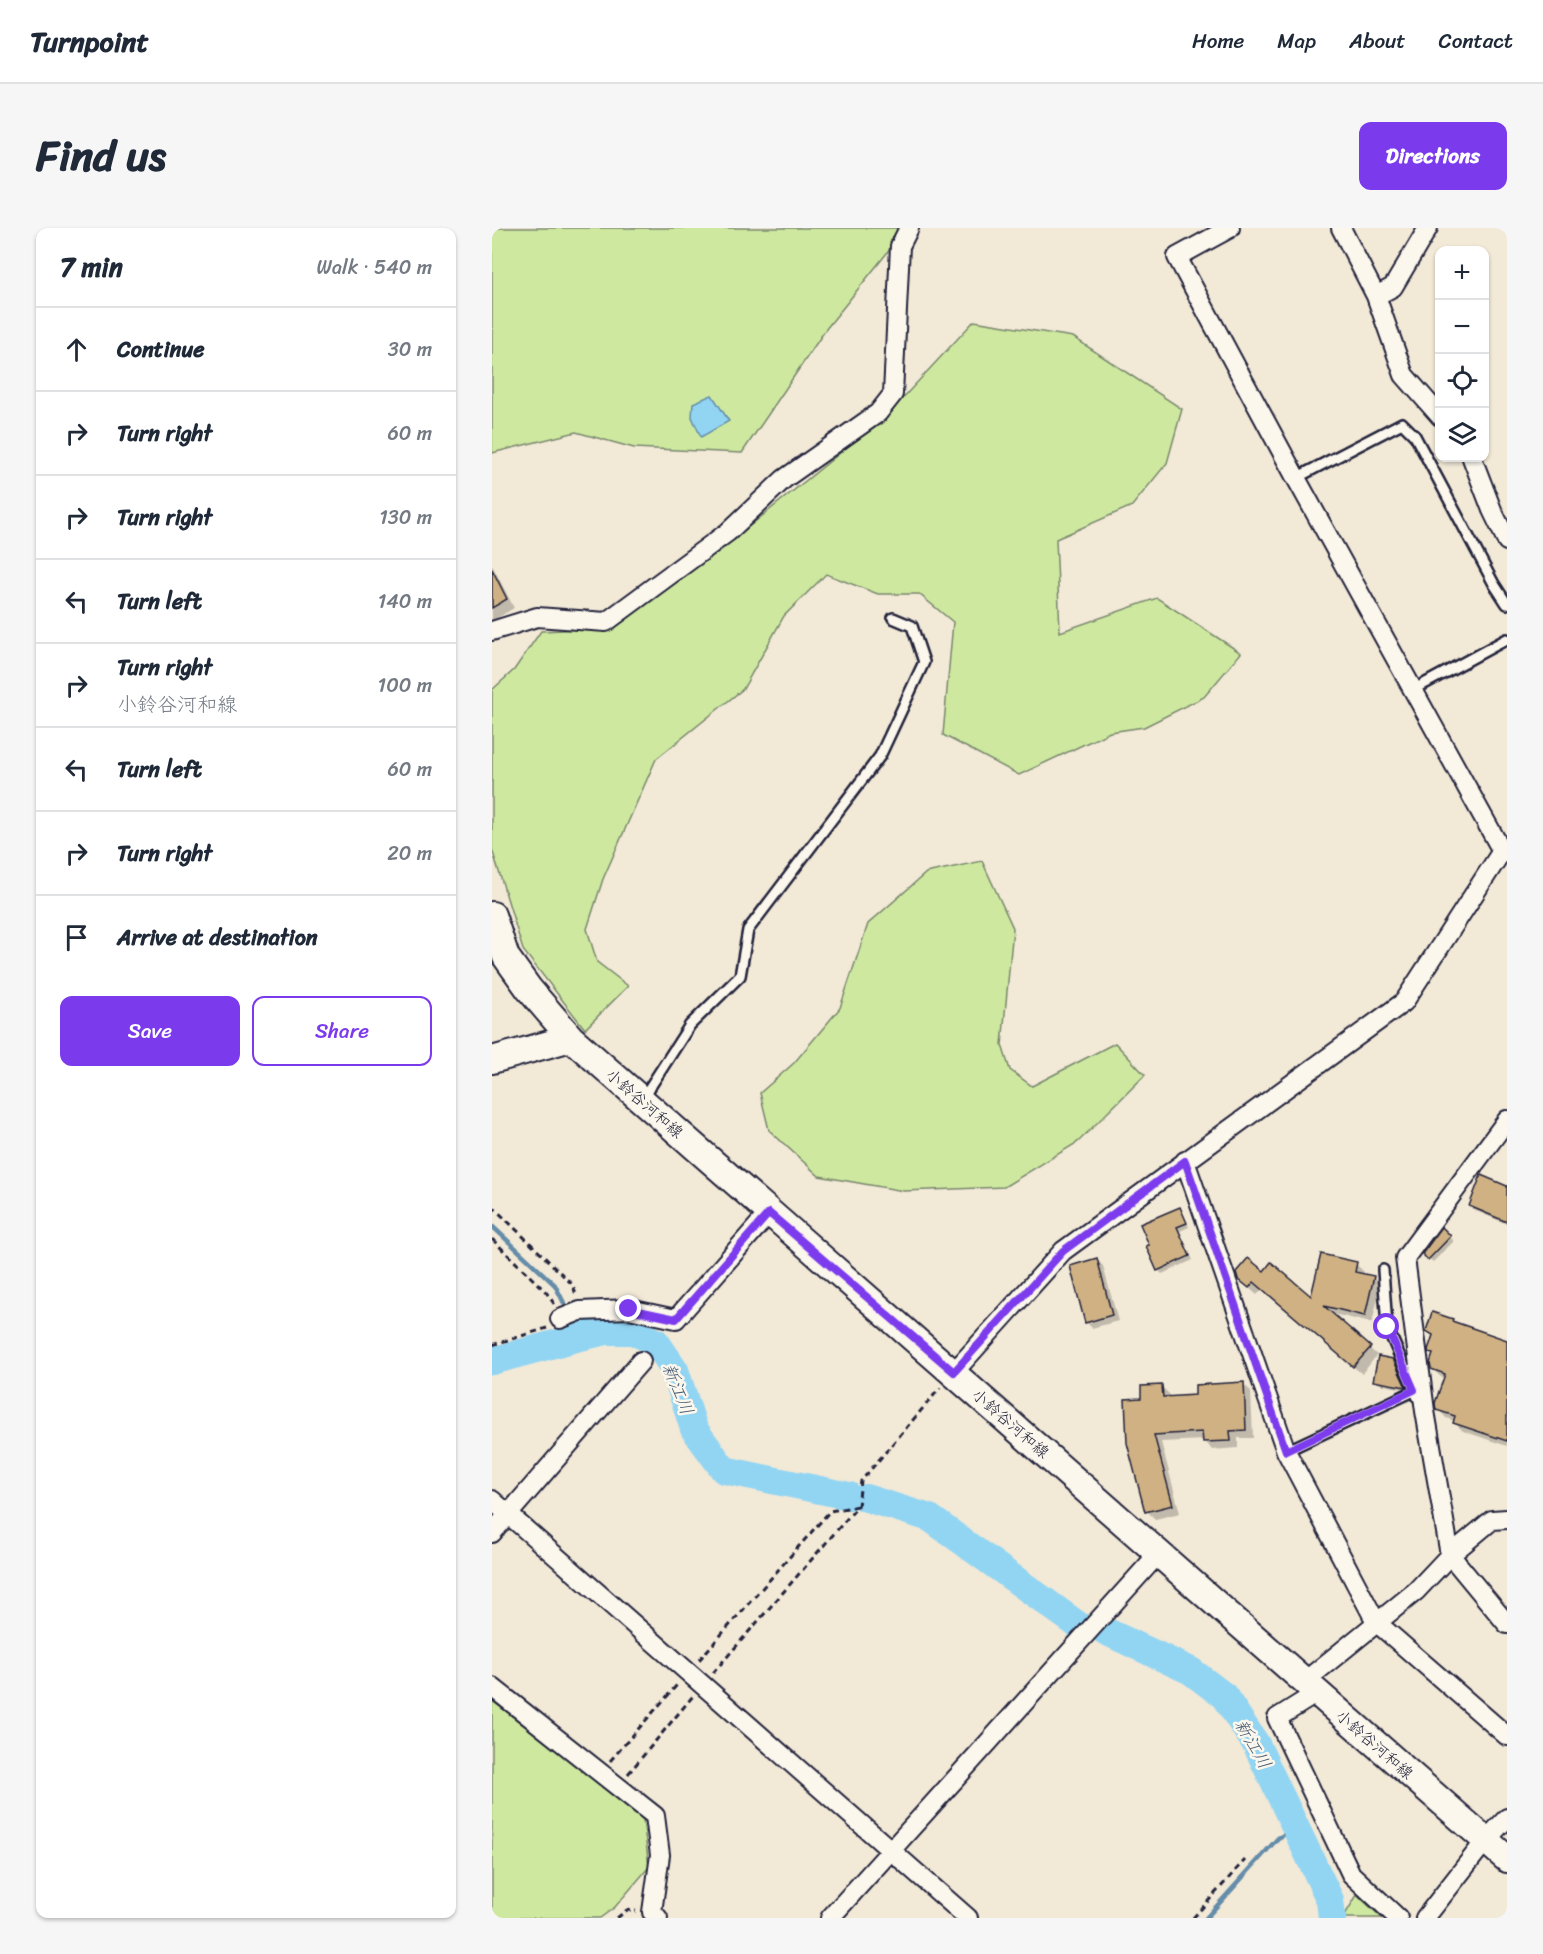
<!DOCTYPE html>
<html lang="en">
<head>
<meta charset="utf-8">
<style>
	body { margin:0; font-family:Sriracha,"Klee One",sans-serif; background:#f6f6f7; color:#1f2937 }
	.controls { position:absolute; right:18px; top:18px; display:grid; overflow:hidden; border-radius:12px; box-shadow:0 2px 4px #0004 }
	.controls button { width:54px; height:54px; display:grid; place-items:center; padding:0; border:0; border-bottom:2px solid #e0e1e3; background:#fff; color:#1f2937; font:30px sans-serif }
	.stop { position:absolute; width:18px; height:18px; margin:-14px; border:4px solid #7c3aed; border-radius:50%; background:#fff }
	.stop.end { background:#7c3aed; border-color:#fff; box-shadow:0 2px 6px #0008 }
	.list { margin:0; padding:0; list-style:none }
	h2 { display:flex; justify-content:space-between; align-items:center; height:78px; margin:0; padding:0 24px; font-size:26px }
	h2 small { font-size:20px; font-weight:400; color:#747a83 }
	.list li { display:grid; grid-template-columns:39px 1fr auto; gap:18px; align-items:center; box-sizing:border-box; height:84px; padding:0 24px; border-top:2px solid #e0e1e3 }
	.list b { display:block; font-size:22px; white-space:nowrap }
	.list p { margin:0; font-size:20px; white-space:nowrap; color:#747a83 }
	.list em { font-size:20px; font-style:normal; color:#747a83 }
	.actions { display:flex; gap:12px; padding:18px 24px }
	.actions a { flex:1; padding:14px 0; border:2px solid #7c3aed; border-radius:12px; text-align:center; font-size:21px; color:#7c3aed }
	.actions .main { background:#7c3aed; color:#fff }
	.icon { flex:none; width:33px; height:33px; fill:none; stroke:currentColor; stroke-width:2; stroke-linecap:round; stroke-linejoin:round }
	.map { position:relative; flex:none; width:1015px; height:1690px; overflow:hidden; border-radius:12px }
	header { display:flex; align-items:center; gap:36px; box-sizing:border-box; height:84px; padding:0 30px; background:#fff; border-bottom:2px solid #e0e1e3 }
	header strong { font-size:28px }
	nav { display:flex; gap:33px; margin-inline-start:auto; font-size:21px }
	.intro { display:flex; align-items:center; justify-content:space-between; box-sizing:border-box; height:144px; padding:0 36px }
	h1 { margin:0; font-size:42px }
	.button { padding:15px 27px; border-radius:12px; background:#7c3aed; color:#fff; font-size:21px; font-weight:700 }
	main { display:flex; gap:36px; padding:0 36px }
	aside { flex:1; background:#fff; border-radius:12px; box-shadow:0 2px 4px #0004 }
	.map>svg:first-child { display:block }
	.green { fill:#cee99f; stroke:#78866d; stroke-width:1.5 }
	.water { fill:#92d5f3; stroke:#658da9; stroke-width:1.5 }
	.shadow { fill:#0003 }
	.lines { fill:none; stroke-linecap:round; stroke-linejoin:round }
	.stream { stroke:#658da9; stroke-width:4.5 }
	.river { stroke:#92d5f3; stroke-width:28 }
	.building { fill:#cfb183; stroke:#22223b; stroke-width:1.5 }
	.lane-casing { stroke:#22223b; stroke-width:14 }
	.street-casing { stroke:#22223b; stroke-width:22 }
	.secondary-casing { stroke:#22223b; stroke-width:30 }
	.path { stroke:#22223b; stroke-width:3; stroke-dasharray:6 4.5; stroke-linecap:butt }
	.lane { stroke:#fbf7ec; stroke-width:9 }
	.street { stroke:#fbf7ec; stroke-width:18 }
	.secondary { stroke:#fbf7ec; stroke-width:26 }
	.route { stroke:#7c3aed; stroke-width:8 }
	.labels { text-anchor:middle; stroke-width:5; stroke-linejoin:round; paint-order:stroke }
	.street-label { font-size:16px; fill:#22223b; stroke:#fbf7ec }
	.water-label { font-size:18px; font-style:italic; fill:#445872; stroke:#fbf7ec }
</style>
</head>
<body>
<header>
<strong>Turnpoint</strong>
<nav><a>Home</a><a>Map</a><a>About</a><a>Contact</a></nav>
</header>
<div class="intro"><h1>Find us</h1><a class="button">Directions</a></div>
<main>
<aside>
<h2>7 min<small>Walk · 540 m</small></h2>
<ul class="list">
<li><svg class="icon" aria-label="ahead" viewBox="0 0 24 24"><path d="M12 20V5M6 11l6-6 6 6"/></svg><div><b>Continue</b></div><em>30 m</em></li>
<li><svg class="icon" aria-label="right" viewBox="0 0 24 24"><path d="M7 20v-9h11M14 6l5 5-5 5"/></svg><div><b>Turn right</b></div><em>60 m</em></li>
<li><svg class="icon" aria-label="right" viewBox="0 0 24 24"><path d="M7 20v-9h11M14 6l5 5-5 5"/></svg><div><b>Turn right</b></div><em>130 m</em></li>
<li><svg class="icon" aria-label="left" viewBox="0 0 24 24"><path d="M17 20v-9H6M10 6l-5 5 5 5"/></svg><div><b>Turn left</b></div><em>140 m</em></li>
<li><svg class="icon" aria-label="right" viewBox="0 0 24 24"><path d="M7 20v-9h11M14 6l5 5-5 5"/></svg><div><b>Turn right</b><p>小鈴谷河和線</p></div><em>100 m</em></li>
<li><svg class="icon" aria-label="left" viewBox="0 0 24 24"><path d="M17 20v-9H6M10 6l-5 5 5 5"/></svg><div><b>Turn left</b></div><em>60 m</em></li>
<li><svg class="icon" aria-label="right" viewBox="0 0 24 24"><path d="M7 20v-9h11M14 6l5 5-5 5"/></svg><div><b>Turn right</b></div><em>20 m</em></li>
<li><svg class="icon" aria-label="arrive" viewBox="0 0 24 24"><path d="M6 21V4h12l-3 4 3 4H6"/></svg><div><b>Arrive at destination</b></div></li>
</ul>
<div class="actions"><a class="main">Save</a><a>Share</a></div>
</aside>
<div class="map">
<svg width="1015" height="1690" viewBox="0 0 1015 1690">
	<rect width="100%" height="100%" fill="#f2e9d7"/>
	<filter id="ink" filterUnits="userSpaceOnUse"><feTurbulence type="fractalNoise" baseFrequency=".0167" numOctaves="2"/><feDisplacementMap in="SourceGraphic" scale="12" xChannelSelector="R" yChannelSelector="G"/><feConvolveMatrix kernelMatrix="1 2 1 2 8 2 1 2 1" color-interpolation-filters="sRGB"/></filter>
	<g filter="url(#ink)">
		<path class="green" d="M0,0h415l-81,101 -84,124 -108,-5 -58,-16 -84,21z
			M482,93l99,16 109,72 -15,54 -35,43 -76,33 4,93 97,-34 84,55 -37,44 -60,30 -34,5 -91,43 -76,-40 10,-113 -34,-28h-41l-52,-20 -42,42 -41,73 -87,70 -53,120 -16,50 10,33 31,24 -43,43 -62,-79 -31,-101v-159l22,-20 27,-39 71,-3 129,-95 146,-118z
			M490,633l31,67 -11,117 8,25 22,16 83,-43 30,32 -67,67 -74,45 -100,4 -85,-15 -50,-46 -9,-37 34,-30 46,-55 28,-84 58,-51z
			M0,1473l68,51 83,67 6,48 -34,40 -15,11h-108z
			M865,1667l25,23h-39z"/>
		<path class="water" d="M220,167l17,26 -28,16 -9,-20 1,-14z"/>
		<path class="shadow" d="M0,337l22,43 -22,13z
			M990,949l25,10v37l-31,-13 -6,-6z
			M687,981l4,4 6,14 -9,4 13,29 -31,14 -4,-4 -7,-24z
			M950,1001l12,12 -21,21 -9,-8z
			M605,1032l6,6 15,55 -26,7 -6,-6z
			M864,1036l8,8 -1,3 10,2 8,8 -9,38 -43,-10 48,42 -15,19 -100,-85 -5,6 -9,-8 16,-14 48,26z
			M960,1092l4,4 51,17v105l-44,-15 -8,-8v-2l-9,-3 -8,-9 7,-31 -4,-1 -9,-8 2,-13 -4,-4 4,-15 -6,-6z
			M900,1133l5,4 11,25 -29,-6 -4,-4z
			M751,1156l8,7 2,47h-15v10l-26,2 -8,-10 -43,2 19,71 -25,6 -8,-8 -4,-112 19,-12 8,8v3l27,-1z"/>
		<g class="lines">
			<path class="stream" d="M0,998l63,59 10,20
				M81,1095l7,14
				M714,1690l72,-80 19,-10"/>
			<path class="river" d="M0,1133l88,-24 26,-6h27l23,11 19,28 19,59 30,41 125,26
				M374,1270l64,20 148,107
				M613,1403l86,40 33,25 32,48 74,156 2,18"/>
		</g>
		<path class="building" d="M0,341l15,30 -15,9z
			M989,947l26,11v36l-38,-16z
			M688,979l7,16 -10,4 13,29 -33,15 -11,-25 3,-1 -9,-21z
			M950,999l9,9 -23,24 -6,-6z
			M829,1026l36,8 -2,10 19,4 -9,40 -41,-10 47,41 -18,20 -99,-85 -5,6 -11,-9 -2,-7 12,-14 16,13 7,-9 40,34z
			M605,1030l15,57 -27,8 -15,-57z
			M940,1084l21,7 -1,2 55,19v101l-54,-18 2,-7 -19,-6 -1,-7 10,-29 -14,-5 -1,-6 3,-9 -4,-1 -1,-3 5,-15 -7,-4z
			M886,1128l15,3 13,28 -33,-6z
			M752,1154l2,48 -16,1 1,10 -28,1 -1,-10 -48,3 19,70 -28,7 -18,-69 -2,-44 16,-1v-12l21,-1 1,12 32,-2v-10z"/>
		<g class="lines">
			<defs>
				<path id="lane" d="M804,250l106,-55 13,13 79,148 13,20
					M921,462l94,-51
					M151,870l47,-73 50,-49 8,-46 132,-174 44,-94 -12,-36 -19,-8
					M891,1042l4,57 31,71
					M794,1223l128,-60"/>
				<path id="street" d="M738,0l-53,29 119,221 206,373 5,2
					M849,0l35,68 28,79 36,41
					M884,68l17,-9 35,-59
					M980,230l20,52 15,31
					M0,403l45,-14 69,5 122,-90 56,-53 94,-66 15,-19 7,-148 9,-18
					M1015,892l-102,138 20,153 25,144 57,69
					M693,933l101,290 90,171 131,114
					M68,1091l20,-8 49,-2 47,10 93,-106
					M462,1144l109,-121 341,-249 98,-151
					M0,1272l476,418
					M0,1305l149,-172
					M813,1453l111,-90 34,-36 42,-35 15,-1
					M0,1459l163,129 5,39 -8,57 6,6
					M825,1465l-40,25 74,156 47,44
					M338,1690l329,-365
					M933,1690l61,-78 21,-22"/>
				<path id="secondary" d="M0,687l14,42 23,32 42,49 936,821
					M0,832l79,-22"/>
			</defs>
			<use href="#lane" class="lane-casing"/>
			<use href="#street" class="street-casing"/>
			<use href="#secondary" class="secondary-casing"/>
			<path class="path" d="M0,978l81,79 3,10
				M0,1011l54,53 9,13
				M0,1117l55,-17
				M207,1432l131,-149 28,-5
				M221,1445l145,-167 3,-25 79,-93
				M118,1533l67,-76
				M136,1546l65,-78
				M125,1690l10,-8 9,1
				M701,1690l52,-58"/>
			<use href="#lane" class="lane"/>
			<use href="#street" class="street"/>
			<use href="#secondary" class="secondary"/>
		</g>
	</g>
	<g class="lines" filter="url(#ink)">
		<path class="route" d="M137,1081l47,10 93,-106 185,159 109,-121 122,-90 101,290 128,-61 -27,-63"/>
	</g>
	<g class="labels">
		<g class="street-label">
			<text transform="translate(153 875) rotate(41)" y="6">小鈴谷河和線</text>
			<text transform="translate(519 1195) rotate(41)" y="6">小鈴谷河和線</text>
			<text transform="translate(883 1516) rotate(41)" y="6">小鈴谷河和線</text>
		</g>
		<g class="water-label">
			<text transform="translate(186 1161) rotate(68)" y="6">新江川</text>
			<text transform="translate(761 1516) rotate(60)" y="6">新江川</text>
		</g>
	</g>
</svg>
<div class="controls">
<button>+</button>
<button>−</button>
<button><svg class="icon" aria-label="locate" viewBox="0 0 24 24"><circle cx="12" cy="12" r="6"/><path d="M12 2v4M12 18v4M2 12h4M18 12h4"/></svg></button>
<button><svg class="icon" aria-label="layers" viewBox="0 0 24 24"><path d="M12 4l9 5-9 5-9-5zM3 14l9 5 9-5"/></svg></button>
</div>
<div class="stop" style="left:895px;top:1099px"></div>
<div class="stop end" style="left:137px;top:1081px"></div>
</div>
</main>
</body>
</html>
